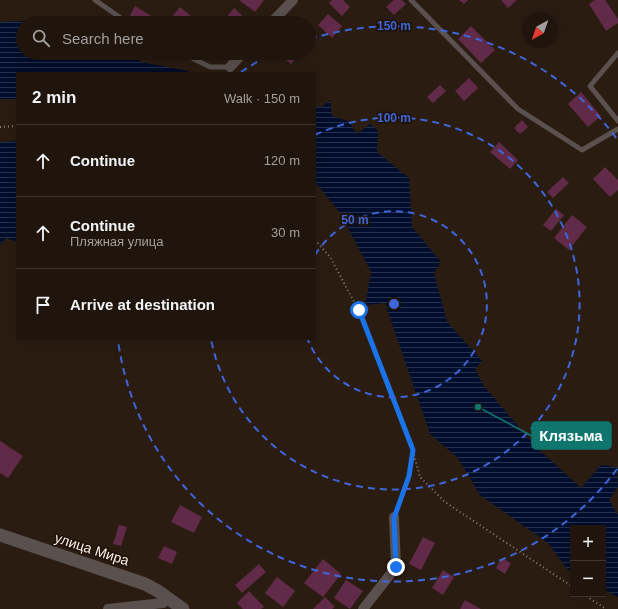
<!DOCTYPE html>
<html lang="en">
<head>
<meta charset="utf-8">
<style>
	body { margin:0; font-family:Arial,sans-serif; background:#281e16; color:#f1f3f6 }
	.controls { position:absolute; right:12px; bottom:12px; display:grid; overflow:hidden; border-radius:0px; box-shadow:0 4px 16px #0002 }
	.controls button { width:36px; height:36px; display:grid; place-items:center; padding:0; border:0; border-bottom:1px solid #3d342e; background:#20150d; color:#f1f3f6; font:20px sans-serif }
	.compass { position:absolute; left:522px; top:12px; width:36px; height:36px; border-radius:50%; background:#20150d; box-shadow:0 4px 16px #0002; rotate:220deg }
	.stop { position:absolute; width:12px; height:12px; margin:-9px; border:3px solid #1a73e8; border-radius:50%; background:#fff }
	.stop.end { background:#1a73e8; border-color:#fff; box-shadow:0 1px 4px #0008 }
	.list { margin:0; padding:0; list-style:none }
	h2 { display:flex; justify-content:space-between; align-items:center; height:52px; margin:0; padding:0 16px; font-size:17px }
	h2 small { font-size:13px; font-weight:400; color:#a29f9d }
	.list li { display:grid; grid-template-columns:26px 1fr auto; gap:12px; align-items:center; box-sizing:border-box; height:72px; padding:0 16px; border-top:1px solid #3d342e }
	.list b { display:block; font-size:15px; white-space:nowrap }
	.list p { margin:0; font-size:13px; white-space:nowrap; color:#a29f9d }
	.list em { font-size:13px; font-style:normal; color:#a29f9d }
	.icon { flex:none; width:22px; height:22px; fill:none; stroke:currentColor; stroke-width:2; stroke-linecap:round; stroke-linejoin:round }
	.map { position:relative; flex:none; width:618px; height:609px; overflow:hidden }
	.search { position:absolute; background:#20150d; box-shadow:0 4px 16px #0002; left:16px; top:16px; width:300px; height:44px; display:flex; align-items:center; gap:10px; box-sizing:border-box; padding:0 14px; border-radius:22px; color:#a29f9d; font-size:15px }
	.panel { position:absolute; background:#20150d; box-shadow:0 4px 16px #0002; left:16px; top:72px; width:300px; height:268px; border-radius:0px }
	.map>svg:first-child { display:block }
	.water { fill:url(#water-rules) }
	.building { fill:#612a48 }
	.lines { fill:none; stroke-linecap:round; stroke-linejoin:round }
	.path { stroke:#8c8077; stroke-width:2; stroke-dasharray:1 3; stroke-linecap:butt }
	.service { stroke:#5a514f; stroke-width:5 }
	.minor { stroke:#5a514f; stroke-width:10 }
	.tertiary { stroke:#5a514f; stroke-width:13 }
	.route { stroke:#1a73e8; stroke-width:5 }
	.ring { fill:none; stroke:#3e66db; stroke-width:2; stroke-dasharray:7 5 }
	.labels { text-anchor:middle; stroke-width:3.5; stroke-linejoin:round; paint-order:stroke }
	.street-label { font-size:14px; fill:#faf0e9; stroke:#201308 }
	.centre { fill:#3e66db; stroke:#201308; stroke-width:2 }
	.ring-label { font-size:12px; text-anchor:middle; font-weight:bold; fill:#3e66db; stroke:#201308; stroke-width:3.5; stroke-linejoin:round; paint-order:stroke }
	.leader { fill:none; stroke:#0f766e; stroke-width:1.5 }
	.callout-dot { fill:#0f766e; stroke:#201308; stroke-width:1.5 }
	.callout { fill:#0f766e; stroke:#0f766e; stroke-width:1.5 }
	.callout-label { font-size:15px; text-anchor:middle; font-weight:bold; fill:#fff }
</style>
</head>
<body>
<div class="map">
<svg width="618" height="609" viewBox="0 0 618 609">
	<defs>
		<pattern id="water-rules" width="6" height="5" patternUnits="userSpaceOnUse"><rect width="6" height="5" fill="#000d2c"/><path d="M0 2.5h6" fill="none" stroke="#26314b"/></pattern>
	</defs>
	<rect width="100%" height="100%" fill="#2a1c11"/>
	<path class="water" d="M45,20l8,3h-30v30h110l8,9 47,9 2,2h-173v26h-17v-78l2,1z
		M330,100l2,16 16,5 9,13 13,-10 8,7 -1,21 32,26 3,49 29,35 -7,11 13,49 35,39 -7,8 8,16 52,61 46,42 20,-23 16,2 1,20 -9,13 9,15v82l-15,-8v-61h-30v45l-5,-3 -20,-27 -68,-48 -22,-37 -28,-24 -45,-131 -20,2 6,-33 -30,-58 -26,-32v-76l6,2z
		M17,141v101l-11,-4 -6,7v-103z"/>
	<path class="building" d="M239,0h25l-9,12z
		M332,0h11l7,7 -8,9 -13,-13z
		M394,0h8l4,4 -12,11 -8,-8z
		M459,0h9l-4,4z
		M501,0h16l-9,8z
		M595,0h10l13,19v4l-12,8 -17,-27z
		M135,6l18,11 -3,6h-11l-10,-6z
		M180,7l12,10 -5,6h-13l-4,-4z
		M234,8l14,13 -2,2h-17l-4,-4z
		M328,14l14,12 -10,12 -14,-13z
		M210,19l5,4h-8z
		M471,26l24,24 -14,13 -23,-24z
		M277,53h15l5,4 -6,7z
		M469,78l9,10 -14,13 -9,-10z
		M440,85l6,6 -13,12 -6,-6z
		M581,92l20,24 -13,11 -20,-23z
		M522,120l6,7 -8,7 -6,-6z
		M499,142l19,18 -8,9 -20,-17z
		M605,167l13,13v10l-8,7 -17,-18z
		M563,177l6,6 -16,15 -6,-6z
		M556,209l8,6 -13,16 -8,-6z
		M572,215l15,12 -18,23 -15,-12z
		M0,441l23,15 -15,22 -8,-5z
		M180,505l22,12 -8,16 -23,-11z
		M119,525l8,2 -6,19 -8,-2z
		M423,537l12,6 -14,27 -12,-6z
		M164,546l13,6 -5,12 -14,-6z
		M502,558l9,5 -6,11 -9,-6z
		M323,559l18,15 -18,23 -19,-14z
		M259,564l7,8 -24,21 -7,-8z
		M443,570l11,7 -11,18 -11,-7z
		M277,577l18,14 -12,16 -18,-14z
		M346,580l17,11 -13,18 -16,-11z
		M249,591l15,16 -3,2h-18l-6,-6z
		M325,597l10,10 -3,2h-19z
		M465,600l16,9h-21z"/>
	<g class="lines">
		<path class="path" d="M0,127l17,-1
			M315,240l15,17 29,54 54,138 -4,28 -11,31
			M413,451l7,26 25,25 128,85
			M583,594l23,15"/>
		<path class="service" d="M95,0l33,23
			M411,0l107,109 64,41 36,-21
			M182,53l28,14h20
			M618,53l-28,33 28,35"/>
		<path class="minor" d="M271,23l22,-23
			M230,67l13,-14
			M108,609l55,-6
			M363,609l33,-42 -2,-50"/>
		<path class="tertiary" d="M0,535l145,49 13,7 25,18"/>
	</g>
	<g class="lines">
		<path class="route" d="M359,310l54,140 -4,26 -15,42 2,49"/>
	</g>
	<g class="ring">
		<path d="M315 255A93 93 0 1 1 308 340"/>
		<path d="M315 135A186 186 0 1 1 211 339"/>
		<path d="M617 469A278 278 0 0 1 118 340M241 72A278 278 0 0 1 274 53M310 39A278 278 0 0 1 617 139"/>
	</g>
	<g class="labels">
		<g class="street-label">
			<text transform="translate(92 549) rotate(18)" y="5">улица Мира</text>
		</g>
	</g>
	<circle cx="394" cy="304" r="6" class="centre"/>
	<g class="ring-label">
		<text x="394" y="30">150 m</text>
		<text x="394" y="122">100 m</text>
		<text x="355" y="224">50 m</text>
	</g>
	<path class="leader" d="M478 407L532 436"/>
	<circle class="callout-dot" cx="478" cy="407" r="4"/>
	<rect class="callout" x="532" y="422" width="79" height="27" rx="4"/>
	<g class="callout-label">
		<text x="571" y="441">Клязьма</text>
	</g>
</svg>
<div class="controls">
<button>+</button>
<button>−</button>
</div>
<svg class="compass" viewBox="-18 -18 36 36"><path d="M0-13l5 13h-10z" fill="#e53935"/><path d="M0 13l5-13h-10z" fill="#a29f9d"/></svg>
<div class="stop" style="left:359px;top:310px"></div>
<div class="stop end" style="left:396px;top:567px"></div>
<div class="search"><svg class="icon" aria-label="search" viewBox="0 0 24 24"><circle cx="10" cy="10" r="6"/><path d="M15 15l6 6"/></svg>Search here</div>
<section class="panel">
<h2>2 min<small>Walk · 150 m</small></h2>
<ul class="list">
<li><svg class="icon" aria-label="ahead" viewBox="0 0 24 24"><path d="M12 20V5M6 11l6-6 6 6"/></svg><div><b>Continue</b></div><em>120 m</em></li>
<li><svg class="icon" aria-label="ahead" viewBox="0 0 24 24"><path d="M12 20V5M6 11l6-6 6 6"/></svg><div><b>Continue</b><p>Пляжная улица</p></div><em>30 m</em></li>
<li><svg class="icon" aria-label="arrive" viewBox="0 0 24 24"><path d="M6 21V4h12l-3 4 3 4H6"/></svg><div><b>Arrive at destination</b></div></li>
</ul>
</section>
</div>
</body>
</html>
